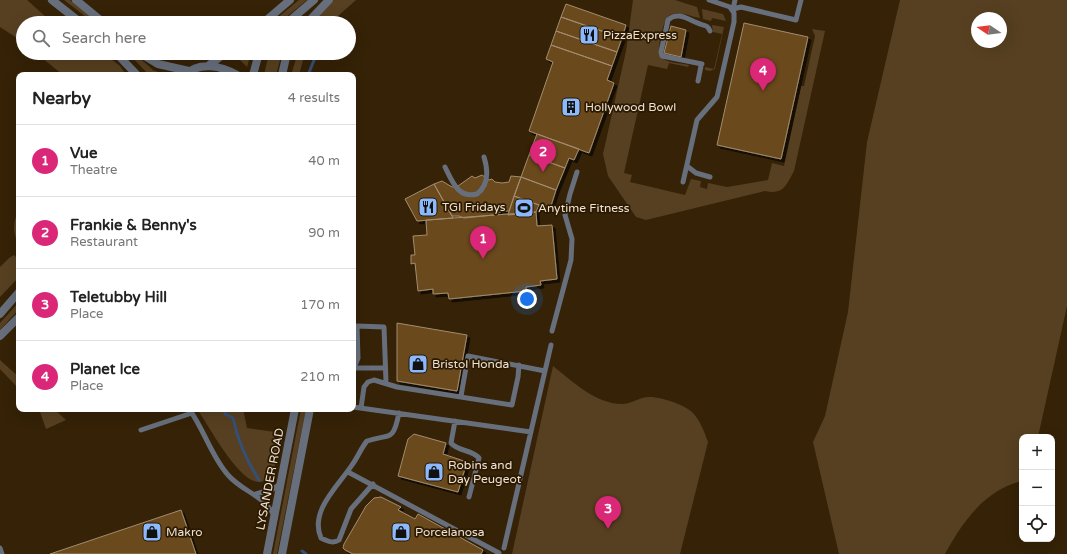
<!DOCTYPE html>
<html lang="en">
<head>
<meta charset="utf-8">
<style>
	body { margin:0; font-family:"Varela Round",sans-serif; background:#f6f6f6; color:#222 }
	.controls { position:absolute; right:12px; bottom:12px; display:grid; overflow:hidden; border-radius:8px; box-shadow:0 4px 16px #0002 }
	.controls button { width:36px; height:36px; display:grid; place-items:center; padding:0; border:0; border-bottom:1px solid #e0e0e0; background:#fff; color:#222; font:20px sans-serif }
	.compass { position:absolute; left:971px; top:12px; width:36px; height:36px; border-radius:50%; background:#fff; box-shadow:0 4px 16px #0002; rotate:283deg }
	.you { position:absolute; left:527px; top:299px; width:14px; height:14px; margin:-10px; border:3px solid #fff; border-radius:50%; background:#1a73e8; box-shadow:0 0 0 6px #1a73e833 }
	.badge { display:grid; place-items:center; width:26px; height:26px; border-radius:50%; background:#db2777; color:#fff; font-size:13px; font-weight:700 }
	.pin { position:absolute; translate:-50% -33px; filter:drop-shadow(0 1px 2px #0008) }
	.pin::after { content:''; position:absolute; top:21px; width:14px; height:12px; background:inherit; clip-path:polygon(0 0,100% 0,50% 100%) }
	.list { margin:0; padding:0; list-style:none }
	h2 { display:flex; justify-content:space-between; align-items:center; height:52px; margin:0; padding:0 16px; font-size:17px }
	h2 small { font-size:13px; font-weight:400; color:#767676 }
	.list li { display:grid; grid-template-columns:26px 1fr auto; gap:12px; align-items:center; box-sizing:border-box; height:72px; padding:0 16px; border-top:1px solid #e0e0e0 }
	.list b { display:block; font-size:15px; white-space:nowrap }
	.list p { margin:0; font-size:13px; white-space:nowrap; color:#767676 }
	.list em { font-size:13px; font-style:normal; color:#767676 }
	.icon { flex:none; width:22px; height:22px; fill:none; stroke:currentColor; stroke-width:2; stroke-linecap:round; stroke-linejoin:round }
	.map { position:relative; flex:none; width:1067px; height:554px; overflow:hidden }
	.search { position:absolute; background:#fff; box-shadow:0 4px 16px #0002; left:16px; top:16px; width:340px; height:44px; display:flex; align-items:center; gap:10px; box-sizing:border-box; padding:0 14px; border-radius:22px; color:#767676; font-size:15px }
	.panel { position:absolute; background:#fff; box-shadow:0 4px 16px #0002; left:16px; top:72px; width:340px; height:340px; border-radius:8px }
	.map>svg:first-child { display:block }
	.green { fill:#574021; fill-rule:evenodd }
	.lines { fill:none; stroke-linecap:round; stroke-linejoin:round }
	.stream { stroke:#355077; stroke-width:3 }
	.building { fill:#6a4a1e; stroke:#a38c6f; filter:url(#shadow) }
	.service { stroke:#676f7c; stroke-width:5 }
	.minor { stroke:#676f7c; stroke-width:8 }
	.tertiary { stroke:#676f7c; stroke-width:8 }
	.labels { text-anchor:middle; stroke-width:3.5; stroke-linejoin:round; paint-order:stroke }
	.poi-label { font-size:12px; fill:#efe2d3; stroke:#2b1900; text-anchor:start }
	.street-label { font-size:12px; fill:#efe2d3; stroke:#2b1900 }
</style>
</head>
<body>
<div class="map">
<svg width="1067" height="554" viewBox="0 0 1067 554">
	<defs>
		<filter id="shadow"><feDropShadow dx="3" dy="3" stdDeviation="0" flood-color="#0009"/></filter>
	</defs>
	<rect width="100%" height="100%" fill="#352207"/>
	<path class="green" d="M0,0h27l19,17 14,6h-37v19l-23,-15z
		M64,0h6l30,23h-6z
		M299,0h8l-28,23h-8z
		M334,0h22l-26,23h-19z
		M633,0h42l22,7 3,11c-8,-1 -22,-8 -30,-3 -7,4 -15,38 -8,43 6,5 19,5 27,7l-1,2 -19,-4 -2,6 -19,-4 -24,108 8,2 -2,7 55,13 6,-16 10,2 -1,6 7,2 1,-6 19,4 41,-7 4,-17 12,3 17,-80h3l11,-50 -3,-7 13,2 -31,140c-8,15 -11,24 -29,20l-119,29 -10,-3 -28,-41 -5,-22 23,-103z
		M900,0h167v306l-29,131h-16v44c-38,9 -60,42 -77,73h-106l-26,-112 12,-26 23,-104 19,-170zM977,18h24v24h-24z
		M702,9l21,5 3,7 -14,-3 -1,3 -8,-2z
		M712,25l12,2 -9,42 -5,2 -5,-1v-3l9,2 8,-35 -9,-2z
		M36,53h67l17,13 6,9h-63z
		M128,53h6l19,17 13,5h-17z
		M236,53h15l-4,14 -8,-8 -8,-3z
		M269,53h13l-6,22h-12z
		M292,53h13l-6,22h-8l5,-16 -6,-1z
		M19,212v31c-7,-7 -6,-25 0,-31z
		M14,255l5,5v17l-19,20v-30l9,-9z
		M19,302v7l-19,21v-7z
		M0,360l19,17v12l-19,-20z
		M553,366c19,15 43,38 69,38 9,0 18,-7 27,-7 12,0 34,7 43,15 8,8 12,19 16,30l-28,112h-168z
		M39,409h15l12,11 -20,9z
		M197,409h46l4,19 28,4 -1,7 6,6c-15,90 -64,-9 -83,-36z
		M301,409h5l-29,145h-4z"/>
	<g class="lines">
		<path class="stream" d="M308,75l9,-22
			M225,409v5l8,4c5,24 13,42 26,62
			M302,551l4,3"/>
	</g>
	<path class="building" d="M566,4l60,21 -4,13 -61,-21z
		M561,17l61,21 -5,14 -61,-21z
		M744,23l64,14 -27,122 -64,-14z
		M671,26l15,4 -5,27 -17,-4z
		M556,31l61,21 -5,14 -61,-21z
		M551,45l61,21 -5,14 7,3 -25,70 -60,-22 24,-69 -7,-3z
		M537,134l42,15 -5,11 -5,-2 -4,10 -36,-13z
		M529,155l36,13 -9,22 -35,-13z
		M482,175l7,5 3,-1 3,3 7,1 7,-1 2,-6 10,1 -12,34h-7l-8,4 -30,3 -5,-2h-7l-18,-32 8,-3 10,6 6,-1 14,-10 3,2z
		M521,177l35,13 -6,19 -36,-13z
		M434,184l19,34 -36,3 -12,-22z
		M514,196l25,9 -3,7 -28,3z
		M536,212l1,14 15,-1 5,54 -17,2 1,4 -15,2v4l-77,8 -1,-6 -15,1v-5l-15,2 -3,-28 -4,1v-9h4l-2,-19 14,-1 -1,-15z
		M397,323l70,12 -10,56 -60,-10z
		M414,434l32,9 -3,11 24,8 -9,30 -60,-16 10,-37z
		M381,497l20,10 -3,3 17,9 3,-5 65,36 -2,4h-128l-8,-4 -2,-2 1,-4 22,-38 8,-8z
		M181,510l15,44h-146z"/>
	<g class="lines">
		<path class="service" d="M735,0l-2,9 8,-2 55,13 5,-20
			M702,64l-40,-8 -1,-4 7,-32c10,-10 22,1 32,4 5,2 8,1 10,7
			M698,81l3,-15
			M687,166l9,7 14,4
			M445,167c7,14 13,32 32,27 12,-9 11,-24 7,-37
			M683,182l14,-62 20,-23 17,-75v-9l-4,-6 -21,-7
			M552,331l19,-71 1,-21 -7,-24 5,-21 7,-22
			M385,368h-31l4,-10 -1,-32 27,1 2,55
			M461,396l7,-40 77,15
			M353,407l178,25
			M361,408l3,-21 4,-5 6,-2 23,7 115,18 6,-28 1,-12
			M189,409c15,20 22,47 39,66 15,17 34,19 46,40
			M455,421l-4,22c8,9 20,6 28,15l-10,39
			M141,430l51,-17
			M348,472l151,81
			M373,484l-22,25 -12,31c-6,4 -12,1 -18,-2 -12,-27 18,-53 31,-73 6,-8 9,-17 15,-24 23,-8 26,2 32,-28
			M256,494l17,-5 7,-5
			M0,548l2,6
			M504,548l47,-203"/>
		<path class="minor" d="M52,0l29,23
			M76,0l28,23
			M116,53l21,22
			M140,53l18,11 31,7"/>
		<path class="tertiary" d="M263,23l27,-23
			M287,23l27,-23
			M307,23l22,-23
			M208,66l17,-13
			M185,75c14,-14 37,-9 52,0
			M253,75l6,-22
			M282,75l5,-22
			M0,314l19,-22
			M0,336l19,-19
			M267,554l28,-145
			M282,554l28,-145"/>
	</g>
	<defs>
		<symbol id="restaurant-square" viewBox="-11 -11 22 22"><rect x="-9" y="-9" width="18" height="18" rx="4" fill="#8bb9fc" stroke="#2b1900"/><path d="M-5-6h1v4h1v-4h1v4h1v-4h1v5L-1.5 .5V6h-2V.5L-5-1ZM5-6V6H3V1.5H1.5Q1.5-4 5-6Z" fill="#111"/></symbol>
		<symbol id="building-square" viewBox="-11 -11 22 22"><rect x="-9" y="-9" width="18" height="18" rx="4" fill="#8bb9fc" stroke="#2b1900"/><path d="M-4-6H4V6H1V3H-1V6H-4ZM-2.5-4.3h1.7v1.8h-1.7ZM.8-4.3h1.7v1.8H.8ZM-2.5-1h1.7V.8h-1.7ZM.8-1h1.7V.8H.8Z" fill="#111"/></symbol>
		<symbol id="stadium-square" viewBox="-11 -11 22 22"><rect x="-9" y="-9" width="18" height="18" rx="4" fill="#8bb9fc" stroke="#2b1900"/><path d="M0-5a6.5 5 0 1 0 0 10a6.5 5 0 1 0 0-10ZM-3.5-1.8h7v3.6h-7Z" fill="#111"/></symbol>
		<symbol id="shop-square" viewBox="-11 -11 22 22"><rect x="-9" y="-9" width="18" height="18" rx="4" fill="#8bb9fc" stroke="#2b1900"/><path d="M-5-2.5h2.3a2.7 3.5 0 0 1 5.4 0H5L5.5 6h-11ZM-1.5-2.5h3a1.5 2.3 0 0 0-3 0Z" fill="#111"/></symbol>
	</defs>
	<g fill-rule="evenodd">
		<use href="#restaurant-square" x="578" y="24" width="22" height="22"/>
		<use href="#building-square" x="560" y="96" width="22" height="22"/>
		<use href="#restaurant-square" x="417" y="196" width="22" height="22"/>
		<use href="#stadium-square" x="513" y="197" width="22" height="22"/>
		<use href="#shop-square" x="407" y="353" width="22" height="22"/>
		<use href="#shop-square" x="423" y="461" width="22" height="22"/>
		<use href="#shop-square" x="141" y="521" width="22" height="22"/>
		<use href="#shop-square" x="390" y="521" width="22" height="22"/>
	</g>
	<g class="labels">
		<g class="poi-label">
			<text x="603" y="39">PizzaExpress</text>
			<text x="585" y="111">Hollywood Bowl</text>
			<text x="442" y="211">TGI Fridays</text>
			<text x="538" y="212">Anytime Fitness</text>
			<text x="432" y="368">Bristol Honda</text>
			<text x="448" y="469">Robins and<tspan x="448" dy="14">Day Peugeot</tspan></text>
			<text x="166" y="536">Makro</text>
			<text x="415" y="536">Porcelanosa</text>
		</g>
		<g class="street-label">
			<text transform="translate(270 479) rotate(-79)" y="4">LYSANDER ROAD</text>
		</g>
	</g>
</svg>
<div class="controls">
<button>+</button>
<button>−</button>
<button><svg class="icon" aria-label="locate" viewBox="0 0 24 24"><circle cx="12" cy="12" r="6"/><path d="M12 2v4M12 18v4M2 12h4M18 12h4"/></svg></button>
</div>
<svg class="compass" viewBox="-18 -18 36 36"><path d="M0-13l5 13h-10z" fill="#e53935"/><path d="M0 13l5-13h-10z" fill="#767676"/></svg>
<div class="you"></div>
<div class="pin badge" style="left:483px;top:259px">1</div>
<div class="pin badge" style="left:543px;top:172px">2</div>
<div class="pin badge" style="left:608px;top:529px">3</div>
<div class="pin badge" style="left:763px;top:91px">4</div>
<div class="search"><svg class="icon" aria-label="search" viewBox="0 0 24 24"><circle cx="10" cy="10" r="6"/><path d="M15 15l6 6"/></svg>Search here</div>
<section class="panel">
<h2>Nearby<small>4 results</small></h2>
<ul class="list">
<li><span class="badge">1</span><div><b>Vue</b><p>Theatre</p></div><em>40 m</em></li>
<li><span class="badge">2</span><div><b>Frankie &amp; Benny's</b><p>Restaurant</p></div><em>90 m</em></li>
<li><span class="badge">3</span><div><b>Teletubby Hill</b><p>Place</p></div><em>170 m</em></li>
<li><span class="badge">4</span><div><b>Planet Ice</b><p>Place</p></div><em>210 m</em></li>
</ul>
</section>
</div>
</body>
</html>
